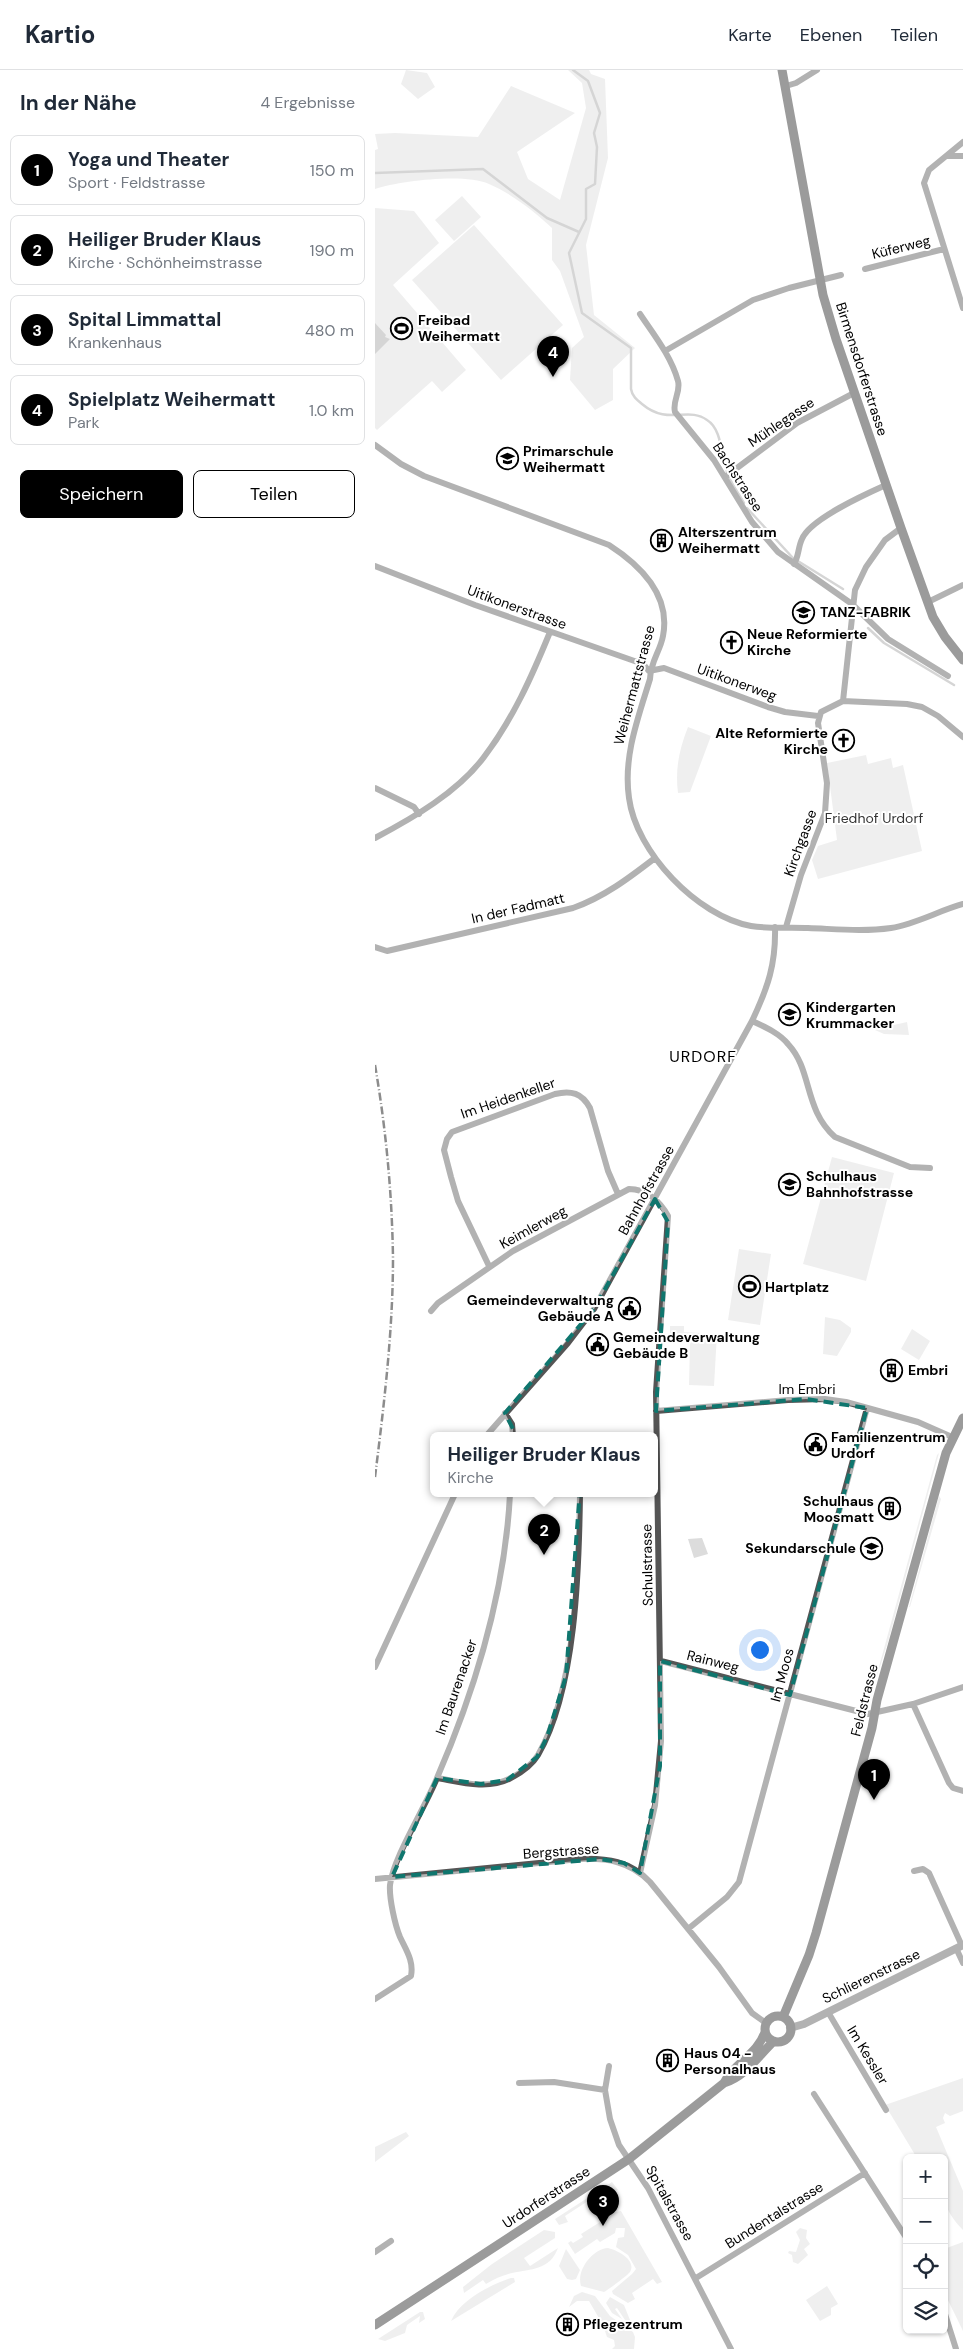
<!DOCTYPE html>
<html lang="de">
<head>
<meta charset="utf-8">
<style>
	body { margin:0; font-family:"DM Sans",sans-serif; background:#f6f6f7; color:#1f2937 }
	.controls { position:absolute; right:15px; bottom:15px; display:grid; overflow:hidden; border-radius:8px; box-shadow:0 1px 4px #0004 }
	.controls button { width:45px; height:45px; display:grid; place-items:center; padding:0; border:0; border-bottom:1px solid #e0e1e3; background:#fff; color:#1f2937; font:25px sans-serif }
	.you { position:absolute; left:384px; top:1579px; width:18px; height:18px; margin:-12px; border:4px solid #fff; border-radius:50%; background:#1a73e8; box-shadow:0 0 0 8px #1a73e833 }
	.badge { display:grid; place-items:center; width:32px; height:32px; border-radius:50%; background:#000; color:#fff; font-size:16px; font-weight:700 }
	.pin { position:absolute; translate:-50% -41px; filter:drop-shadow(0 1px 2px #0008) }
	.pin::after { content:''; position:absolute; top:26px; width:18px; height:15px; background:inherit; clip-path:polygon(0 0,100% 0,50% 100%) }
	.popup { position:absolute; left:55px; top:1362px; width:228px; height:65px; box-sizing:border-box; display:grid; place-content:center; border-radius:8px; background:#fff; filter:drop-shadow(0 1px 4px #0005); font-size:16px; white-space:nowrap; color:#747a83 }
	.popup b { font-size:19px; color:#1f2937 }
	.popup::after { content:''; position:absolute; left:50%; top:100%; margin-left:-10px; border:10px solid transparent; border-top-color:#fff }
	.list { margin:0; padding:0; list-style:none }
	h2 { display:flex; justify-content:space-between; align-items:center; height:65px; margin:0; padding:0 20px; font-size:21px }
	h2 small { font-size:16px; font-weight:400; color:#747a83 }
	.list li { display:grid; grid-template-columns:32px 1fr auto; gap:15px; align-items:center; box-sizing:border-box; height:70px; margin:0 10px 10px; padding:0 10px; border:1px solid #e0e1e3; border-radius:8px }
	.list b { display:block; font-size:19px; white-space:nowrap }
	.list p { margin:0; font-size:16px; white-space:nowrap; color:#747a83 }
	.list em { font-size:16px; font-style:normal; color:#747a83 }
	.actions { display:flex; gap:10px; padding:15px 20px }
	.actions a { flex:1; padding:11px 0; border:1px solid #000; border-radius:8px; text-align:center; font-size:18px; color:#000 }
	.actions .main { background:#000; color:#fff }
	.icon { flex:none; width:28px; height:28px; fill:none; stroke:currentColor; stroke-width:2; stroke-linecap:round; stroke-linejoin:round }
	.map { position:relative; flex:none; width:588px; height:2279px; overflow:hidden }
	header { display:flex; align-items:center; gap:30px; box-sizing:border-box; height:70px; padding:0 25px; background:#fff; border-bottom:1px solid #e0e1e3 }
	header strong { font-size:24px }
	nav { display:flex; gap:28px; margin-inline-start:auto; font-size:18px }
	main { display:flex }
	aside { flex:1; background:#fff }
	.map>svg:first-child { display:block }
	.green { fill:#dcdcdc }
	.water { fill:#a3a3a3 }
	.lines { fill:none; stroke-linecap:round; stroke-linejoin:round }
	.stream { stroke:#a3a3a3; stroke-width:2.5 }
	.minor { stroke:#555; stroke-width:6 }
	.tertiary { stroke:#555; stroke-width:8 }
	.secondary { stroke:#222; stroke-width:9 }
	.rail { stroke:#000; stroke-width:2.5; stroke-dasharray:8 2.5 1 2.5; stroke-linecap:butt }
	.marked { fill:none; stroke:#0f766e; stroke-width:4; stroke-dasharray:10 6; stroke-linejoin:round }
	.labels { text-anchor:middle; stroke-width:4; stroke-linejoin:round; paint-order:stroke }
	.street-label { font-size:14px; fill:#000; stroke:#fff }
	.poi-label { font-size:14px; font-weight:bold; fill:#000; stroke:#fff; text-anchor:start }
	.park-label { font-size:14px; fill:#333; stroke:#fff }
	.quarter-label { font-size:16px; letter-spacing:1px; fill:#000; stroke:#fff }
</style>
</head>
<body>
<header>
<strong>Kartio</strong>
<nav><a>Karte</a><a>Ebenen</a><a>Teilen</a></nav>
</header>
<main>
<aside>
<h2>In der Nähe<small>4 Ergebnisse</small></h2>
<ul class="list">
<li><span class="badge">1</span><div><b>Yoga und Theater</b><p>Sport · Feldstrasse</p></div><em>150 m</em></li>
<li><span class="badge">2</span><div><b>Heiliger Bruder Klaus</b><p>Kirche · Schönheimstrasse</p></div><em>190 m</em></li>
<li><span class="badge">3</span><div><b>Spital Limmattal</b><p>Krankenhaus</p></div><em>480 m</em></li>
<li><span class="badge">4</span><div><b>Spielplatz Weihermatt</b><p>Park</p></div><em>1.0 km</em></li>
</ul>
<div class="actions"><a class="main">Speichern</a><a>Teilen</a></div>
</aside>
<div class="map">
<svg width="588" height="2279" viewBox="0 0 588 2279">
	<rect width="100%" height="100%" fill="#fff"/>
	<path class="green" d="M31,0l21,3 8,14 -17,12 -17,-15z
		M193,0h21l2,4 14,5 3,79 -22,87 8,70 41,33 -22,21v31l-18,10 -25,-30 2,-32 12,-11 -24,-66 -8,-11v-32c-18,-17 -40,-34 -63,-44 -25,-11 -89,-3 -114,5v-39l3,-1 -3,-15 20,-1 83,4 33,-51 64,27 -58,39 11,27 32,21 26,-92 -4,-25z
		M87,126l19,21 -27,24 -19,-21z
		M0,138l39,3 25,32 -46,42 73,85 -24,22 -10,-11 -55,49 -2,-2z
		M99,155l89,100 -62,55 -89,-100z
		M313,657l23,9 -21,56 -12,1c-3,-24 1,-43 10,-66z
		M491,685l2,9 23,-6 2,10 10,-3 19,86 -104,28 -6,-19 6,-14 19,-6 -10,-77z
		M532,952l2,13 -25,-1 -9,-4 -1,-5 11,-2v4z
		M457,1087l62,16 -28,108 -63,-17z
		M364,1179l32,5 -11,71 -32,-5z
		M450,1247l15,3 11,8v4l-14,24 -14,-2z
		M295,1256h14v6l33,2 -3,52 -25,-1 1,-42 -20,-2z
		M537,1259l18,12 -11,19 -18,-11z
		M564,1383l-51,189 -14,43 63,-230z
		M564,1426l2,3 -31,108h-1z
		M327,1468l6,16 -14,4 -6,-19z
		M588,2008v33l-13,5 -5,-3 -2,5 2,5 -9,4 27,64v39c-25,-26 -19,-39 -19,-72h-27l-32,-53z
		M31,2062l3,4 -34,26v-15z
		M237,2112l6,8 -2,1 -5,-5 -46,30 3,6 -9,3 -4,-6z
		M246,2141l41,71 -5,2 -4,-5 -21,14 3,6 -7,4 -15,-9 -1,-3 20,-17 4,-5 -8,-14 -12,-8 2,-9 6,-1 1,-9h-9l-1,5 -15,9 -3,-3 -22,15 -7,-11 3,-2 2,2 10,-6 -2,-3 35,-22z
		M425,2158l7,2 -1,8 4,6 -6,5 4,6 -10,9 -5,-2 -1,-7 -4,-2 1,-2 7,1 4,-12 -4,-8z
		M169,2160l11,2v6l-31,20 6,8 28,-18c-8,22 -27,21 -46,25 -9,2 -18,6 -26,11l-3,-4 -19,13 -1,-6 29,-23z
		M588,2172v89l-19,-39v-43z
		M233,2178c9,2 29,12 22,24 -2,3 -22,18 -26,20l-23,-6c-5,-15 11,-37 27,-38z
		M191,2179l14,21 -4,9 -4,1 -5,-1 -8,-13z
		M136,2208h3l1,4 -64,39c9,-21 39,-36 60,-43z
		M452,2216l11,18 -7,4v7l-11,6 -14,-21z
		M207,2222l13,4 15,20 23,16 2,5 -1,12h-22l3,-3 -1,-6 -7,-3 -4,-12 -14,-24h-12l-8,6 5,-11z
		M235,2227l14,8 6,15h-5l-8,-12 -2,1 7,10 -10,-6 -6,-10z
		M45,2242h3l2,7 -6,4 1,-7 -13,9 -2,8 -20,8 -7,-2z"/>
	<path class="water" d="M0,253l11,12 -1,2 5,2 -15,15z"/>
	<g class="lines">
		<path class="stream" d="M198,0l15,11 12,32 -6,20 3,14 -2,37 -9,5v30l-17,34 13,60 49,35v41c1,7 6,11 11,15 26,22 46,2 65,16 15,9 14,35 19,49 3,12 12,23 18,34
			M0,103l108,-4 64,49 32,14
			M372,438l46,50 50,31
			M493,558l16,15 70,42"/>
		<path class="minor" d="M411,16l10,-3 21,-13
			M588,72l-34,28 -5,13 39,125
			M573,86h15
			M490,199l79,-20
			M265,244c14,21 31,42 38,67 3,11 -6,20 -3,31l39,48 38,62 26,30 74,52 36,35 60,37
			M290,281l88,-51 36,-12 52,-13
			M0,375l26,19 23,12 185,69c31,20 62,50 54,91 -3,16 -12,24 -13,43 -12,39 -27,78 -21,119 7,54 68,118 122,128 18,3 38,1 57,2 28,1 55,4 83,0 25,-4 47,-17 72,-24
			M350,407l72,-54 57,-30
			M419,494c5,-8 4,-17 8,-25 8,-20 64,-45 84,-54
			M0,496l100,39 168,59 6,7
			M553,532l35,-17
			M274,601l15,-3 104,39 17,5 33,4
			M468,631l12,-111 11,-23 19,-27 16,-12
			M0,718l39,19 5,7
			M0,768c38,-20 83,-46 109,-81 29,-38 48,-81 66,-125
			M411,857l15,-52 24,-62 2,-30 -9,-60 3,-11 22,-11 64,3 15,3 16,9 25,21
			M0,877l12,4 186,-43c31,-11 56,-30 82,-50
			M377,951c13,6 27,12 36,23 25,27 15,64 47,93l75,30 20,1
			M114,1196l-31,-65 -7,-24 -7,-27 3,-11 5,-7 103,-38c16,-4 27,-1 35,14l18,63 10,23
			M56,1241l7,-8 75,-52 116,-62c17,0 31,12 39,27l-12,176 5,349 -6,64 -15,68
			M281,1341l132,-11 37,-1 21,3 72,20 34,15
			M130,1343l7,11 1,12
			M111,1366l82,-93 26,-34 158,-288c16,-34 24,-57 23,-94
			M286,1591l207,53 45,-10 50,-17
			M0,1597l80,-173
			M538,1634l36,79 4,5 10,3
			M62,1708c23,4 50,12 72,1 10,-5 23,-14 29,-24 38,-65 41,-186 42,-261
			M539,1801l9,-2 6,4 33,73
			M0,1809l205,-20c27,-1 50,2 70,23l69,85 33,46 14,10
			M313,1859l39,-32 12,-15 128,-474
			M581,1878l7,15
			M0,1929l36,-23c3,-15 -5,-26 -11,-39 -5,-12 -11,-39 -10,-52 3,-27 36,-79 47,-107 39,-90 68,-187 73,-284
			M453,1942l58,98
			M234,1996l-4,24 5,29 9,26 29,43 83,161
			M144,2013l35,-1 51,8
			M439,2024l93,145
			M0,2182l16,-11
			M321,2208l169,-105
			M569,2241l12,38"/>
		<path class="tertiary" d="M415,1958l14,-4 159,-79"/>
		<path class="secondary" d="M407,0l41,225 13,44 65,189 32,89 12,20 18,23
			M390 1959a13 13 0 1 1 26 0a13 13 0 1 1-26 0Z
			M408,1947l26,-62 7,-22 56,-205 5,-28 69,-247 17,-35
			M349,2013c10,-20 34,-29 41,-51
			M0,2255l254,-166 95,-76c22,-7 34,-27 50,-42"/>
		<path class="rail" d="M0,995c11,64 17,128 18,193 0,73 -9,147 -18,219"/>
	</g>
	<path d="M0 0H588V2279H0ZM280,1129l13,23 -12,189 150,-12 61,9 -77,287 -130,-34v105l-20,107 -16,-10 -24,-4 -208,18 45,-99 44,6 26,-4 30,-23 10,-20 19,-61 14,-187 -10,-14 -58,-2 1,-44 -8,-16 89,-104z" fill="#fff" fill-opacity=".55" fill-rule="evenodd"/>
	<path class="marked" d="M280,1129l13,23 -12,189 150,-12 61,9 -77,287 -130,-34v105l-20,107 -16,-10 -24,-4 -208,18 45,-99 44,6 26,-4 30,-23 10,-20 19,-61 14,-187 -10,-14 -58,-2 1,-44 -8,-16 89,-104z"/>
	<defs>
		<symbol id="stadium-ring" viewBox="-11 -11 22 22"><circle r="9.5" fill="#fff" stroke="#000" stroke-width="1.5"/><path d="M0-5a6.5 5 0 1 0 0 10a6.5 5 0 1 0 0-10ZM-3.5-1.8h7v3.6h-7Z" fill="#000"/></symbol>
		<symbol id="school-ring" viewBox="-11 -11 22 22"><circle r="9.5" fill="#fff" stroke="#000" stroke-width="1.5"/><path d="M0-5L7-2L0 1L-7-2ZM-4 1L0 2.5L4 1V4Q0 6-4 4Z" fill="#000"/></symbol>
		<symbol id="building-ring" viewBox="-11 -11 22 22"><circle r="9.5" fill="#fff" stroke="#000" stroke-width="1.5"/><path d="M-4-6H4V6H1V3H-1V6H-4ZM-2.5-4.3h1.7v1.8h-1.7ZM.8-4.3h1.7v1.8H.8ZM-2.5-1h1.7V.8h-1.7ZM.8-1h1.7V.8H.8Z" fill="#000"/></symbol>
		<symbol id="church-ring" viewBox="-11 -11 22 22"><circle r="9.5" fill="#fff" stroke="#000" stroke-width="1.5"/><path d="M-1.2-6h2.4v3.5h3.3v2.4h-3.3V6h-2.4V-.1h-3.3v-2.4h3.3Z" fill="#000"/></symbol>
		<symbol id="civic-ring" viewBox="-11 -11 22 22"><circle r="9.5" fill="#fff" stroke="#000" stroke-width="1.5"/><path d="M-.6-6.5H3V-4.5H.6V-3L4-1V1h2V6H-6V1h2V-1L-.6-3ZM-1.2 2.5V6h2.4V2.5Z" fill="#000"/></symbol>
	</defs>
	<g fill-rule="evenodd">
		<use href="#stadium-ring" x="14" y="246" width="25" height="25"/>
		<use href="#school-ring" x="120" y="376" width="25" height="25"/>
		<use href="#building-ring" x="274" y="458" width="25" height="25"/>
		<use href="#school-ring" x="416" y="530" width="25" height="25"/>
		<use href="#church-ring" x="344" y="560" width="25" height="25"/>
		<use href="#church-ring" x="456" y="658" width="25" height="25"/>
		<use href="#school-ring" x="402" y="932" width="25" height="25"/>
		<use href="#school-ring" x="402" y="1102" width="25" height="25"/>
		<use href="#stadium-ring" x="362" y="1204" width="25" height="25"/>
		<use href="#civic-ring" x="242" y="1226" width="25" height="25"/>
		<use href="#civic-ring" x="210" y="1262" width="25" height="25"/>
		<use href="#building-ring" x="504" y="1288" width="25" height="25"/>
		<use href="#civic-ring" x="428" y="1362" width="25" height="25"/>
		<use href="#building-ring" x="502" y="1426" width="25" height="25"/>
		<use href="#school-ring" x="484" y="1466" width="25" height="25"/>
		<use href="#building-ring" x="280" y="1978" width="25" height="25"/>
		<use href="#building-ring" x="180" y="2242" width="25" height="25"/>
	</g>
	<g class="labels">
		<g class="street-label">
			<text transform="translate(526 177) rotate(-14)" y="5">Küferweg</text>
			<text transform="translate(487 299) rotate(72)" y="5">Birmensdorferstrasse</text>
			<text transform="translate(406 352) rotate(-34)" y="5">Mühlegasse</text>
			<text transform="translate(363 407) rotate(57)" y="5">Bachstrasse</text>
			<text transform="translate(142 537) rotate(20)" y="5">Uitikonerstrasse</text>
			<text transform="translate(362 612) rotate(20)" y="5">Uitikonerweg</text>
			<text transform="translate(259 615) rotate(-75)" y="5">Weihermattstrasse</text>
			<text transform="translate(425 773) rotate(-70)" y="5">Kirchgasse</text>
			<text transform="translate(143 838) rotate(-13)" y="5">In der Fadmatt</text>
			<text transform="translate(133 1028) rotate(-19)" y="5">Im Heidenkeller</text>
			<text transform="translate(271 1120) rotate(-61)" y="5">Bahnhofstrasse</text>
			<text transform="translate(158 1157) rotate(-29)" y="5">Keimlerweg</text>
			<text x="432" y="1324">Im Embri</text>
			<text transform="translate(272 1495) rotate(-91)" y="5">Schulstrasse</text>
			<text transform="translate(338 1591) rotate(14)" y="5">Rainweg</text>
			<text transform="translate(407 1605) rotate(-75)" y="5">Im Moos</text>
			<text transform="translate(81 1617) rotate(-71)" y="5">Im Baurenacker</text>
			<text transform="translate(489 1630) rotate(-76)" y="5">Feldstrasse</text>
			<text transform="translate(186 1781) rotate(-4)" y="5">Bergstrasse</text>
			<text transform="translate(496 1906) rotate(-26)" y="5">Schlierenstrasse</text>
			<text transform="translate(493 1985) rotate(59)" y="5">Im Kessler</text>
			<text transform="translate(171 2127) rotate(-33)" y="5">Urdorferstrasse</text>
			<text transform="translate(295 2133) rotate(61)" y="5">Spitalstrasse</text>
			<text transform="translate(399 2145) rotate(-32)" y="5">Bundentalstrasse</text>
		</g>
		<g class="poi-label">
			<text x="43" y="255">Freibad<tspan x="43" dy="16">Weihermatt</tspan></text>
			<text x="148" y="386">Primarschule<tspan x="148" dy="16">Weihermatt</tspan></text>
			<text x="303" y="467">Alterszentrum<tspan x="303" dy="16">Weihermatt</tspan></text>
			<text x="445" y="547">TANZ-FABRIK</text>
			<text x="372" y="569">Neue Reformierte<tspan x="372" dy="16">Kirche</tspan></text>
			<text x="453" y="668" text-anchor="end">Alte Reformierte<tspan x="453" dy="16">Kirche</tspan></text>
			<text x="431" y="942">Kindergarten<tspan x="431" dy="16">Krummacker</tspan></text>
			<text x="431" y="1111">Schulhaus<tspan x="431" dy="16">Bahnhofstrasse</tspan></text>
			<text x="390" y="1222">Hartplatz</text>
			<text x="239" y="1235" text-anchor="end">Gemeindeverwaltung<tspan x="239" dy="16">Gebäude A</tspan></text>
			<text x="238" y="1272">Gemeindeverwaltung<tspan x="238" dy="16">Gebäude B</tspan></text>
			<text x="533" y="1305">Embri</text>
			<text x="456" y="1372">Familienzentrum<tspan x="456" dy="16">Urdorf</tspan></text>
			<text x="499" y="1436" text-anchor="end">Schulhaus<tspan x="499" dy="16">Moosmatt</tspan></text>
			<text x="481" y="1483" text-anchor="end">Sekundarschule</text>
			<text x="309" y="1988">Haus 04 -<tspan x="309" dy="16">Personalhaus</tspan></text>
			<text x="208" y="2259">Pflegezentrum</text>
		</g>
		<g class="park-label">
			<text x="499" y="753">Friedhof Urdorf</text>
		</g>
		<g class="quarter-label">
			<text x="328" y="992">URDORF</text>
		</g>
	</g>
</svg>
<div class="controls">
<button>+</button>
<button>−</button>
<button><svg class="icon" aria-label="locate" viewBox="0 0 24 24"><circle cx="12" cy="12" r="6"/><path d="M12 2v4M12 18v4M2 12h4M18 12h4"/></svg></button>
<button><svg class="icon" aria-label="layers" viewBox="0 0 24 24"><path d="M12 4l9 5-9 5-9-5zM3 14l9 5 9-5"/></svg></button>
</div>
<div class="you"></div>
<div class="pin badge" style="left:499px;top:1730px">1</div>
<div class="pin badge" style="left:169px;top:1485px">2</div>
<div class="popup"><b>Heiliger Bruder Klaus</b>Kirche</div>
<div class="pin badge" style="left:228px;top:2156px">3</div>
<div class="pin badge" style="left:178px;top:307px">4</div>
</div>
</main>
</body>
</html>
